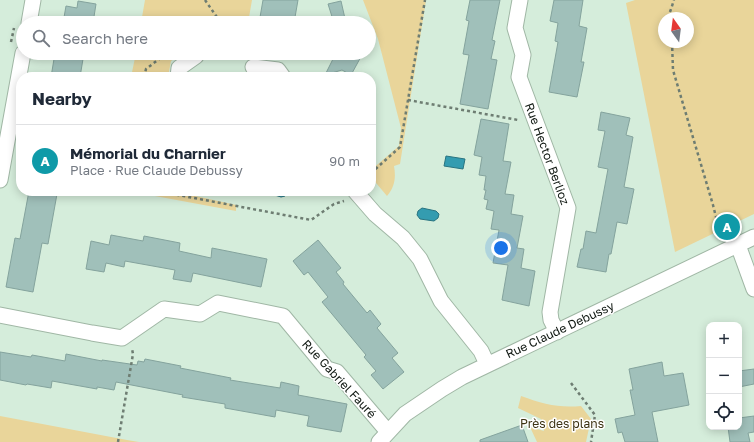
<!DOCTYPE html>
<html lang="en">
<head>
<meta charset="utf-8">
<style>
	body { margin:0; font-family:"Golos Text",sans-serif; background:#f2f2f3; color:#1f2937 }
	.controls { position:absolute; right:12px; bottom:12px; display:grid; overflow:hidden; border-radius:8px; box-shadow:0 2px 10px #0003 }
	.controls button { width:36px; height:36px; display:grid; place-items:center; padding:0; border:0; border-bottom:1px solid #e0e1e3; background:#fff; color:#1f2937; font:20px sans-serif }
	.compass { position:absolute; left:658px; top:12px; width:36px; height:36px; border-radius:50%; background:#fff; box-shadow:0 2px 10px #0003; rotate:346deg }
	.you { position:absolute; left:501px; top:248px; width:14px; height:14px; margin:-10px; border:3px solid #fff; border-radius:50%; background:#1a73e8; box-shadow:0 0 0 6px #1a73e833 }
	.badge { display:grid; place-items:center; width:26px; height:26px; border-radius:50%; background:#db2777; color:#fff; font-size:13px; font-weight:700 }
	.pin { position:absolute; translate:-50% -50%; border:2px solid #fff; box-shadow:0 1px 4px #0006 }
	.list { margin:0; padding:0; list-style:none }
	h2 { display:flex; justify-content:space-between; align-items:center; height:52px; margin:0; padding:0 16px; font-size:17px }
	h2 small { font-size:13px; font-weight:400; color:#747a83 }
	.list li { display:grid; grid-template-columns:26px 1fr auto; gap:12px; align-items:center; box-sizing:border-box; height:72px; padding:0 16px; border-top:1px solid #e0e1e3 }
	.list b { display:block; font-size:15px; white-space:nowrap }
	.list p { margin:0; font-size:13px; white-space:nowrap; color:#747a83 }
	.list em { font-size:13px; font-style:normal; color:#747a83 }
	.icon { flex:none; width:22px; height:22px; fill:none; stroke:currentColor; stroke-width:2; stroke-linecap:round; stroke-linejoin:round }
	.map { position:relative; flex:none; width:754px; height:442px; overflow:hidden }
	.search { position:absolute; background:#fff; box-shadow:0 2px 10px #0003; left:16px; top:16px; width:360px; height:44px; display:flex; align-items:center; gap:10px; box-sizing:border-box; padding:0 14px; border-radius:22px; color:#747a83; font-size:15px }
	.panel { position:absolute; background:#fff; box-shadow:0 2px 10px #0003; left:16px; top:72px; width:360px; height:124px; border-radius:16px }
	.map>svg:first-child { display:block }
	.green { fill:#e9d59a; fill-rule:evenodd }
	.water { fill:#349cb0; stroke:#297480 }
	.building { fill:#a0c0ba; stroke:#84a39d }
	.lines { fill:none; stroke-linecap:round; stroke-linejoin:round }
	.street-casing { stroke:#a0b7a5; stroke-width:17 }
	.path { stroke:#6e7d72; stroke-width:2.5; stroke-dasharray:3 3; stroke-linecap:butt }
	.street { stroke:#fff; stroke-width:15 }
	.labels { text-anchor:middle; stroke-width:3; stroke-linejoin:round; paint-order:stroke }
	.street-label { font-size:12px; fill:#0e1610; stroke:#fff }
	.park-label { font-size:12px; fill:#3d3313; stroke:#fff }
</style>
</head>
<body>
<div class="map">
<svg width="754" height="442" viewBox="0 0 754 442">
	<rect width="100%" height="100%" fill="#d5eddb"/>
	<path class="green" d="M145,0h107l-4,23h-107z
		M363,0h63l-26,164 -6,2c2,11 1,21 -7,30l-16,-19v-7l28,-24 2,-18 -23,-89z
		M635,0h119v214l-79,38 -49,-249zM664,18h24v24h-24z
		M136,53h47l-12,8 -3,16h-37z
		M128,191h45l63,14v6z
		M521,396c22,8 37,12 60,10l10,13 -5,23h-49l-7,-15 14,4 -3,-12 -23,-11z
		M0,416l127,24 12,2h-139z"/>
	<path class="water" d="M446,156l19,3 -2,10 -19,-3z
		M262,191h22l2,3 -1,2 -4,1z
		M422,208l14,3 3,3 -1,4 -4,3 -14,-2 -3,-4 1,-4z"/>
	<path class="building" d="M263,0h35l-4,23 -16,-2 -1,2h-18z
		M470,0h30l-8,40 3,1 -4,18 6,1 -9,49 -28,-5 9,-49 -6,-1 6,-33 -3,-1z
		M554,0h29l-4,26 8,2 -6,34h3l-7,35 -28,-5 9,-50 -3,-1 3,-18 -8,-2z
		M78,1l18,3 -3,19h-30l3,-17 11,2z
		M341,1l5,22h-12l-6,-19z
		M55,53h29l-4,24h-29z
		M336,53h27l-12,22 -9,-5 -17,5z
		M601,112l29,6 -4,17 7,2 -9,50 10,2 -7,35 -10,-2 -6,32h-2l-3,18 -29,-5 4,-18h2l3,-18 10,2 12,-64 -10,-2 7,-36 -7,-1z
		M481,119l28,5 -6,37 8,1 -6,32 9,1 -3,19 12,2 -6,32 7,1 -3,19 14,3 -6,35 -27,-6 6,-35 -15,-2 6,-33 -8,-1 3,-18 -8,-2 2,-9 -4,-1 2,-9h-2l2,-14 -7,-1 3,-18 -8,-2z
		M29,191h22v2l6,1 -9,50 -6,-1 -9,49 -27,-5 9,-49 5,1z
		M111,235l32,6 1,-5 36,7 -1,8 32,7 1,-10 55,11 -6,28 -68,-14 -2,9 -18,-3 2,-9 -50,-9 -1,6 -18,-4 -2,9 -18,-3 5,-28 18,4z
		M318,240l23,28 -5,4 8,10 -1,2 24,29 3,-3 11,14 -4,4 21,25 -6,5 12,14 -21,17 -12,-14 5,-4 -12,-14 2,-2 -44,-53 6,-5 -20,-25 -4,3 -11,-14z
		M0,352l31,5 1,-2 33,6 1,-7 36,7v-1l35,5 1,-4 6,1 1,-3 36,7 -1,2 51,10 -1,2 50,8 1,-6 18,4 -1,9 49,9 -6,28 -34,-6 2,-10 -33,-6 -1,7 -50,-9v-4l-43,-7 1,-2 -67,-13 -2,8 -17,-3v2l-45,-8 -1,7 -24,-4 -1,1 -26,-5z
		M662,362l2,14 19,-3 6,32 -37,7 6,30h-33l-3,-10 -4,1 -3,-14 20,-4 -5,-25h3l-4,-21z
		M754,369v15l-15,3v-16z
		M754,416v16l-6,1 2,9h-20l-2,-15h11v-9z
		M522,425l6,17h-48v-2z"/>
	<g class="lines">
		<defs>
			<path id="street" d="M520,0l-5,28 8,27 -4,22 49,131 -18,104 1,8 6,12
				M29,23l4,-23
				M253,67l25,3 5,7
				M178,77l1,-9 17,-12
				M0,180l23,-127
				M355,191l20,23 28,24 17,21 21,42 40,50 6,13
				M738,245l16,44
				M0,315l92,18 30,5 42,-29 36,5 18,-11 65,13 44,53 10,3 51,60
				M379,442l26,-28 37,-25 20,-12 292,-140"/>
		</defs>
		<use href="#street" class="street-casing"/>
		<path class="path" d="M205,0l16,23
			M670,18v-6l4,-12
			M207,23l9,-7
			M11,42l3,-14
			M672,42l1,28 40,135 8,32
			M144,77l2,-8 21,-16
			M408,100l110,20
			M371,173l29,-26 25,-147
			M165,191l13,4 133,25 23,-16 10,-3
			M571,383l24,32 -4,27
			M118,442l15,-88 -1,-5"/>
		<use href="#street" class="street"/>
	</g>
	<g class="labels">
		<g class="street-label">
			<text transform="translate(547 154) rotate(70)" y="4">Rue Hector Berlioz</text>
			<text transform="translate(560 330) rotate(-25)" y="4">Rue Claude Debussy</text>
			<text transform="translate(339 379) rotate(47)" y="4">Rue Gabriel Fauré</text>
		</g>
		<g class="park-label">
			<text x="562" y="428">Près des plans</text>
		</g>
	</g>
</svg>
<div class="controls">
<button>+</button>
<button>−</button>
<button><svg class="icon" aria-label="locate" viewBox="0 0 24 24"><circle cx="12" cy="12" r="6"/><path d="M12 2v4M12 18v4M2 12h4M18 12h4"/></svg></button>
</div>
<svg class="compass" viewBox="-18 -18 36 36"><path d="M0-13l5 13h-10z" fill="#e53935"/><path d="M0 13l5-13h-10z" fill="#747a83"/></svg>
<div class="you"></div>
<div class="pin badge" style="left:727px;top:227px;background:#0f9aa8">A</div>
<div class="search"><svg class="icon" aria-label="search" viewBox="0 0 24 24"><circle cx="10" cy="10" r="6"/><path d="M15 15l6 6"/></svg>Search here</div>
<section class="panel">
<h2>Nearby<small></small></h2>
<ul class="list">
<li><span class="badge" style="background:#0f9aa8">A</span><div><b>Mémorial du Charnier</b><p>Place · Rue Claude Debussy</p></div><em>90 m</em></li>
</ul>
</section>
</div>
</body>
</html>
